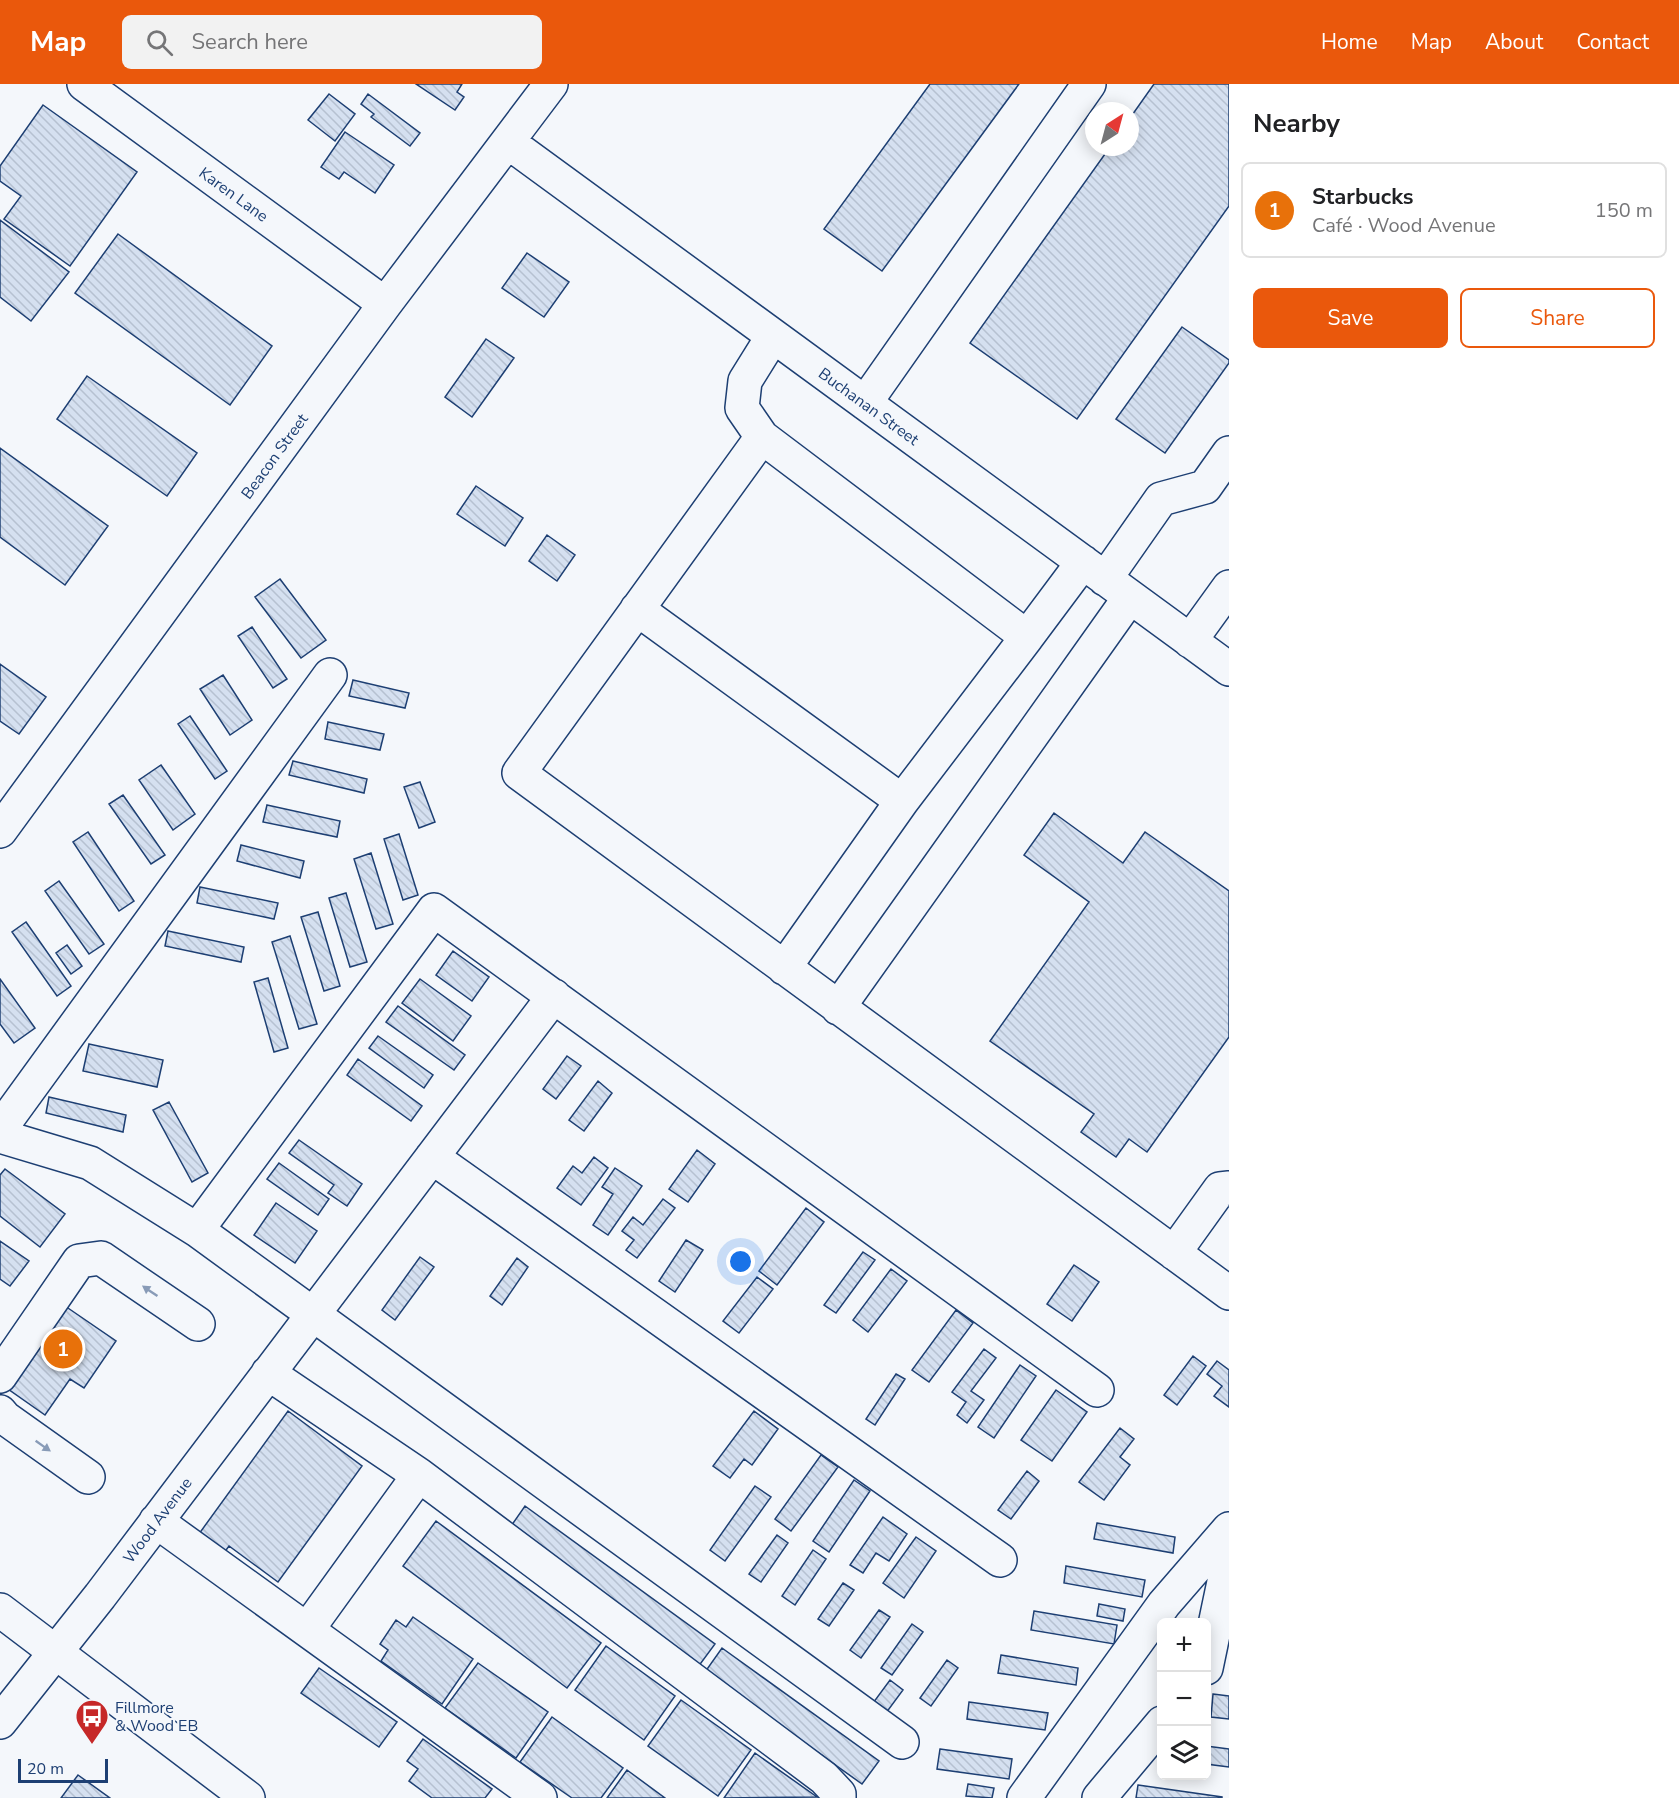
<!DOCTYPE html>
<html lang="en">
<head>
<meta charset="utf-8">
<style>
	body { margin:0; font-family:"Nunito Sans",sans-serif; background:#f2f2f2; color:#202124 }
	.controls { position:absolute; right:18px; bottom:18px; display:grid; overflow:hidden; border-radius:9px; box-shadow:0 3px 15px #0003 }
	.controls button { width:54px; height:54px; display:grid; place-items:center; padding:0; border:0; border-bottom:2px solid #e0e0e0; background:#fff; color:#202124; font:30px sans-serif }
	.compass { position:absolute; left:1085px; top:18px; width:54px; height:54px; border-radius:50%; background:#fff; box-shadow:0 3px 15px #0003; rotate:36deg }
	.scale { position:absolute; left:18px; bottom:15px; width:90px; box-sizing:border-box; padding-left:6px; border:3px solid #1d3f73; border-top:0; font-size:16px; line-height:21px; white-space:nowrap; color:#1d3f73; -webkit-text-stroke:4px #f4f7fb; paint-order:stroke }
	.you { position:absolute; left:741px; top:1178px; width:21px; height:21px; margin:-15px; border:4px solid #fff; border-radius:50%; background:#1a73e8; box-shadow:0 0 0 9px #1a73e833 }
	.badge { display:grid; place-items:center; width:39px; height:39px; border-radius:50%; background:#ea580c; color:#fff; font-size:20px; font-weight:700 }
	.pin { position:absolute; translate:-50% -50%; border:3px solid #fff; box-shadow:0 2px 6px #0006 }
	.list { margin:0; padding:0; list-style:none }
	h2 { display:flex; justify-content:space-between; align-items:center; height:78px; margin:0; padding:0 24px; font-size:26px }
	h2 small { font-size:20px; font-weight:400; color:#757577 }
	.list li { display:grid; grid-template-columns:39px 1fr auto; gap:18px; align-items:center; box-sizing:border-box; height:96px; margin:0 12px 12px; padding:0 12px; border:2px solid #e0e0e0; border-radius:9px }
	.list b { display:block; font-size:22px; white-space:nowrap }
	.list p { margin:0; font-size:20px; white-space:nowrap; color:#757577 }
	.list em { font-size:20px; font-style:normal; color:#757577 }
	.actions { display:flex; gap:12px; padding:18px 24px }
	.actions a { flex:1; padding:14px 0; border:2px solid #ea580c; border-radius:9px; text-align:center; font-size:21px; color:#ea580c }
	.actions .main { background:#ea580c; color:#fff }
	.icon { flex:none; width:33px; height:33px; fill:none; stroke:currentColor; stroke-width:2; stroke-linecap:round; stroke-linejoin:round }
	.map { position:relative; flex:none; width:1229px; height:1714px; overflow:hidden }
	header { display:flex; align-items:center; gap:36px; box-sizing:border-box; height:84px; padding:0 30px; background:#ea580c; color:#fff }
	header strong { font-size:28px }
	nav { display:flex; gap:33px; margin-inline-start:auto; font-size:21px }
	.search { width:420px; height:54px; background:#f2f2f2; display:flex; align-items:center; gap:15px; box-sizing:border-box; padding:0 21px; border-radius:9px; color:#757577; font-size:22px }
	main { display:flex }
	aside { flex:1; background:#fff }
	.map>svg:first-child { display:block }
	.building { fill:url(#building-back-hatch); stroke:#1d3f73; stroke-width:1.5 }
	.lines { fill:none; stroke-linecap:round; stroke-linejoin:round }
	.minor-casing { stroke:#1d3f73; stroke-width:36 }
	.major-casing { stroke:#1d3f73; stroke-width:36 }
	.minor { stroke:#f4f7fb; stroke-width:33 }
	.major { stroke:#f4f7fb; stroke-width:33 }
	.oneway { fill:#889bb7 }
	.labels { text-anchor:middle; stroke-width:4.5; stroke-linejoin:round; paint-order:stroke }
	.street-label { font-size:16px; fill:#1d3f73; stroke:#f4f7fb }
	.poi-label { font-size:16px; fill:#1d3f73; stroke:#f4f7fb; text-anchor:start }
</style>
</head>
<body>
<header>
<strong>Map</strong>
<div class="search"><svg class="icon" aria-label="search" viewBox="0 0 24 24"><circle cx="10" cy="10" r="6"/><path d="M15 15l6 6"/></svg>Search here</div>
<nav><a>Home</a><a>Map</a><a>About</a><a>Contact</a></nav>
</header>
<main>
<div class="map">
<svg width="1229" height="1714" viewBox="0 0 1229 1714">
	<defs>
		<pattern id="building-back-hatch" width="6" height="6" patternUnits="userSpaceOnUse" patternTransform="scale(1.5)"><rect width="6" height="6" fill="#d5e0f0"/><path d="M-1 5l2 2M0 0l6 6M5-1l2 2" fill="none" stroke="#b6c1d1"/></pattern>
	</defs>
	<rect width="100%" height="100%" fill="#f4f7fb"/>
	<path class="building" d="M416,0h46l-5,8 7,5 -9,13z
		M930,0h89l-137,187 -58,-42z
		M1154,0h75v122l-152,213 -107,-76 140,-196h20v-29z
		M329,10l26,20 -20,27 -27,-21z
		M368,10l52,39 -10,13 -39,-29 3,-3 -13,-10z
		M43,21l94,67 -67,94 -66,-47 17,-23 -21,-15v-15z
		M345,48l49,33 -19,28 -31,-21 -5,7 -18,-12z
		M0,136l69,52 -38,49 -31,-24z
		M118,150l154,112 -42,59 -155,-112z
		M527,169l42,29 -25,35 -42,-29z
		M1182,243l47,33v3l-64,90 -49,-34z
		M486,255l28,19 -42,59 -27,-20z
		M87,292l110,77 -30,43 -110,-77z
		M0,364l108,78 -43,59 -65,-48z
		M476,402l47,32 -18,28 -48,-32z
		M547,451l28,20 -18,26 -28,-20z
		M280,495l46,61 -25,18 -46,-61z
		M252,543l35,52 -14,9 -35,-52z
		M0,580l46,33 -27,37 -19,-13z
		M223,591l29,45 -22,15 -30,-46z
		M353,596l56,13 -4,15 -56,-12z
		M190,632l37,55 -12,8 -37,-55z
		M328,638l56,12 -4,16 -55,-11z
		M293,677l74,18 -3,14 -75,-18z
		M161,681l34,49 -22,16 -34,-50z
		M420,698l15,40 -16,6 -15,-41z
		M123,711l42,60 -14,9 -42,-60z
		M267,721l73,16 -3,16 -74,-15z
		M1054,729l69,50 22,-31 84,59v146l-82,115 -18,-13 -13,18 -35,-25 13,-18 -104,-73 99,-139 -65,-47z
		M88,748l46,69 -15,10 -46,-69z
		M399,750l19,61 -15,5 -19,-61z
		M241,761l63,16 -4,17 -63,-17z
		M371,769l22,71 -17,5 -22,-70z
		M59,797l45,63 -15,10 -44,-63z
		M200,803l78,16 -4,16 -77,-16z
		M346,809l21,69 -17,5 -21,-69z
		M318,828l22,74 -16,5 -23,-74z
		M26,838l45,64 -14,10 -45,-64z
		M168,847l76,16 -3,15 -76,-16z
		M290,852l27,88 -18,5 -27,-87z
		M67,861l15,21 -11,8 -15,-21z
		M453,867l36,26 -17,24 -36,-26z
		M268,894l20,70 -14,4 -20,-70z
		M0,895l35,49 -21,15 -14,-19z
		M420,895l51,37 -18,25 -51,-38z
		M398,922l67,49 -11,15 -68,-48z
		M378,952l55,39 -9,13 -55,-40z
		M89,960l74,16 -6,27 -74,-16z
		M567,972l14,10 -25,33 -13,-10z
		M358,975l64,47 -11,15 -64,-46z
		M598,997l14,12 -28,38 -15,-11z
		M49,1013l77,18 -3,17 -77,-19z
		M169,1018l39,71 -16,9 -39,-72z
		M299,1056l63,44 -15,22 -19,-13 6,-8 -45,-32z
		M697,1066l18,14 -27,38 -19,-13z
		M594,1073l14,11 -27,37 -24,-17 16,-22 9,7z
		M279,1079l50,36 -11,16 -51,-36z
		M615,1084l27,18 -34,49 -15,-10 20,-31 -11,-7z
		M5,1085l60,45 -25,33 -40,-31v-41z
		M663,1115l12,9 -38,50 -11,-8 8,-10 -12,-9 11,-14 10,8z
		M276,1119l41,28 -22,32 -41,-28z
		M806,1124l18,14 -47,63 -18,-14z
		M686,1156l17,10 -28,42 -16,-11z
		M0,1157l29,20 -19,25 -10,-7z
		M863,1168l12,8 -39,53 -12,-8z
		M420,1173l14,10 -39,53 -13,-10z
		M517,1174l11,9 -26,38 -12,-9z
		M1074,1181l25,17 -27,39 -25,-17z
		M891,1185l16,12 -39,51 -15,-12z
		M757,1193l16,12 -34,44 -16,-12z
		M65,1222l51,35 -32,47 -14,-9 -25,36 -37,-26z
		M956,1226l17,13 -44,59 -17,-12z
		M984,1265l12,9 -25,33 13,9 -17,23 -10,-8 9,-13 -14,-10z
		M1193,1272l13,10 -29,39 -13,-10z
		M1217,1277l12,9v37l-15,-11 8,-10 -15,-12z
		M1020,1281l16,11 -42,62 -16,-11z
		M896,1290l9,5 -30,46 -9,-6z
		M1056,1306l31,22 -35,49 -31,-21z
		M288,1327l74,55 -84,116 -49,-36 -8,11 -25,-19z
		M754,1327l24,18 -26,36 -8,-6 -14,19 -17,-12z
		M1120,1344l14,11 -14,18 10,8 -26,35 -25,-18z
		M821,1371l17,12 -47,64 -16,-12z
		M1027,1387l12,10 -28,38 -13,-9z
		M854,1396l16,11 -41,61 -16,-11z
		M755,1402l16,11 -46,64 -15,-11z
		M525,1422l190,138 -17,23 -189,-138z
		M883,1433l24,17 -18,27 -13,-8 -13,20 -13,-8z
		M436,1437l165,122 -34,45 -164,-122z
		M1097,1439l78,14 -2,16 -79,-14z
		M777,1451l11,8 -27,39 -12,-8z
		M916,1453l20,14 -32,47 -21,-15z
		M813,1466l13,9 -31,46 -13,-9z
		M1066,1482l79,14 -3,17 -78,-14z
		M843,1499l11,7 -25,36 -11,-7z
		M1099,1520l26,5 -2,12 -26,-5z
		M879,1526l11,7 -29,41 -11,-8z
		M1034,1527l83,14 -3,19 -83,-14z
		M413,1533l60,42 -31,45 -61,-43 7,-11 -8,-6 16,-24 10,7z
		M912,1540l11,8 -31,43 -11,-7z
		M606,1562l69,50 -31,44 -69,-50z
		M722,1564l157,113 -17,23 -157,-112z
		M1001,1571l77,13 -2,17 -78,-12z
		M947,1576l11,8 -27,38 -11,-8z
		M478,1579l70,49 -32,46 -71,-50z
		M319,1584l78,54 -18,25 -78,-54z
		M890,1596l13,10 -17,23 -13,-10z
		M1213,1610l16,2v23l-18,-2z
		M681,1616l70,50 -33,46 -70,-50z
		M969,1618l79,11 -3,17 -78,-11z
		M552,1633l71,51 -22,30h-29l-52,-36z
		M423,1655l69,50 -7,9h-53l-23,-17 9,-12 -11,-8z
		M1206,1662l23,3v18l-23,-3z
		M940,1665l72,10 -3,20 -72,-10z
		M755,1669l62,44 -93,1z
		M627,1686l38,28h-58z
		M78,1691l32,23h-49z
		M968,1700l26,4 -2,10 -26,-2z
		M1138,1701l84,12v1h-86z"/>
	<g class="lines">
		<defs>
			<path id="minor" d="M84,0l301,220
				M508,58l721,527
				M773,252l-28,45 -3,27 20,29 265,200 56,-75
				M865,319l224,-319
				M762,353l-243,336 710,520
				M1105,495l56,-80 44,-12 24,-34
				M637,525l265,192
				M1190,557l39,-54
				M0,747l385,-527 166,-220
				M784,884l118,-167 125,-164
				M838,924l292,-411
				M0,1045l330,-454
				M0,1052l90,27 107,67 705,512
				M432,1073l568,403
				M197,1146l237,-320 663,480
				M1174,1169l46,-64 9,-1
				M268,1289l151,102 405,303 15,16v4
				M0,1292l79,-115 22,-3 97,66
				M0,1328l5,6 83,59
				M156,1437l384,277
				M307,1546l112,-155
				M1206,1584l23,-110
				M0,1638l100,-126 454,-600
				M1024,1714l140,-194 65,-75
				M1099,1714l63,-75"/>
			<path id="major" d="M0,1526l248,188"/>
		</defs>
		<use href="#minor" class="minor-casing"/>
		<use href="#major" class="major-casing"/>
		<use href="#minor" class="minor"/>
		<use href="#major" class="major"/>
	</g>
	<defs><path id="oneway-solid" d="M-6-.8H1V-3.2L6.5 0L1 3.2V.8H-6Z" transform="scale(1.5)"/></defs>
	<g class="oneway">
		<use href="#oneway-solid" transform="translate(150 1207) rotate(-146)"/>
		<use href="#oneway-solid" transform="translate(43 1362) rotate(35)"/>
	</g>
	<defs>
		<symbol id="bus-pin" viewBox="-11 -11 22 30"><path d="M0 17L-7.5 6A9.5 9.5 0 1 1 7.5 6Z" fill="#c62828" stroke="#f4f7fb"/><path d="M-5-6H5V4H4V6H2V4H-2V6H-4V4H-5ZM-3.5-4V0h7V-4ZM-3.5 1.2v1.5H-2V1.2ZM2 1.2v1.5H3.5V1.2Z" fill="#fff"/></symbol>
	</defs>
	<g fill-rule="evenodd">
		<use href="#bus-pin" x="73" y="1613" width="38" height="52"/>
	</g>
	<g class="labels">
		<g class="street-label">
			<text transform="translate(234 110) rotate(36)" y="6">Karen Lane</text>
			<text transform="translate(869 322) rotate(36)" y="6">Buchanan Street</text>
			<text transform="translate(274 372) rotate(-54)" y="6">Beacon Street</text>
			<text transform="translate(157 1436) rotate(-53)" y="6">Wood Avenue</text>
		</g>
		<g class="poi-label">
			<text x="115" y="1629">Fillmore<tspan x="115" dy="18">&amp; Wood EB</tspan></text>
		</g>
	</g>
</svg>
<div class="controls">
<button>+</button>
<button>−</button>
<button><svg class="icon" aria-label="layers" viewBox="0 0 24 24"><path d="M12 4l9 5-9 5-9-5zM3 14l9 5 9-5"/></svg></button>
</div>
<svg class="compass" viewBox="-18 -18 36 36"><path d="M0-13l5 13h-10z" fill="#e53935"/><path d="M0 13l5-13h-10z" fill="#757577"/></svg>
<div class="scale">20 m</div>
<div class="you"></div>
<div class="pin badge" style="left:63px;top:1265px;background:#e8710a">1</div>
</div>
<aside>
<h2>Nearby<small></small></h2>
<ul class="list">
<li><span class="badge" style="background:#e8710a">1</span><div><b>Starbucks</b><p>Café · Wood Avenue</p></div><em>150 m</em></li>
</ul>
<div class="actions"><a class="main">Save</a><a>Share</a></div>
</aside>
</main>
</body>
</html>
